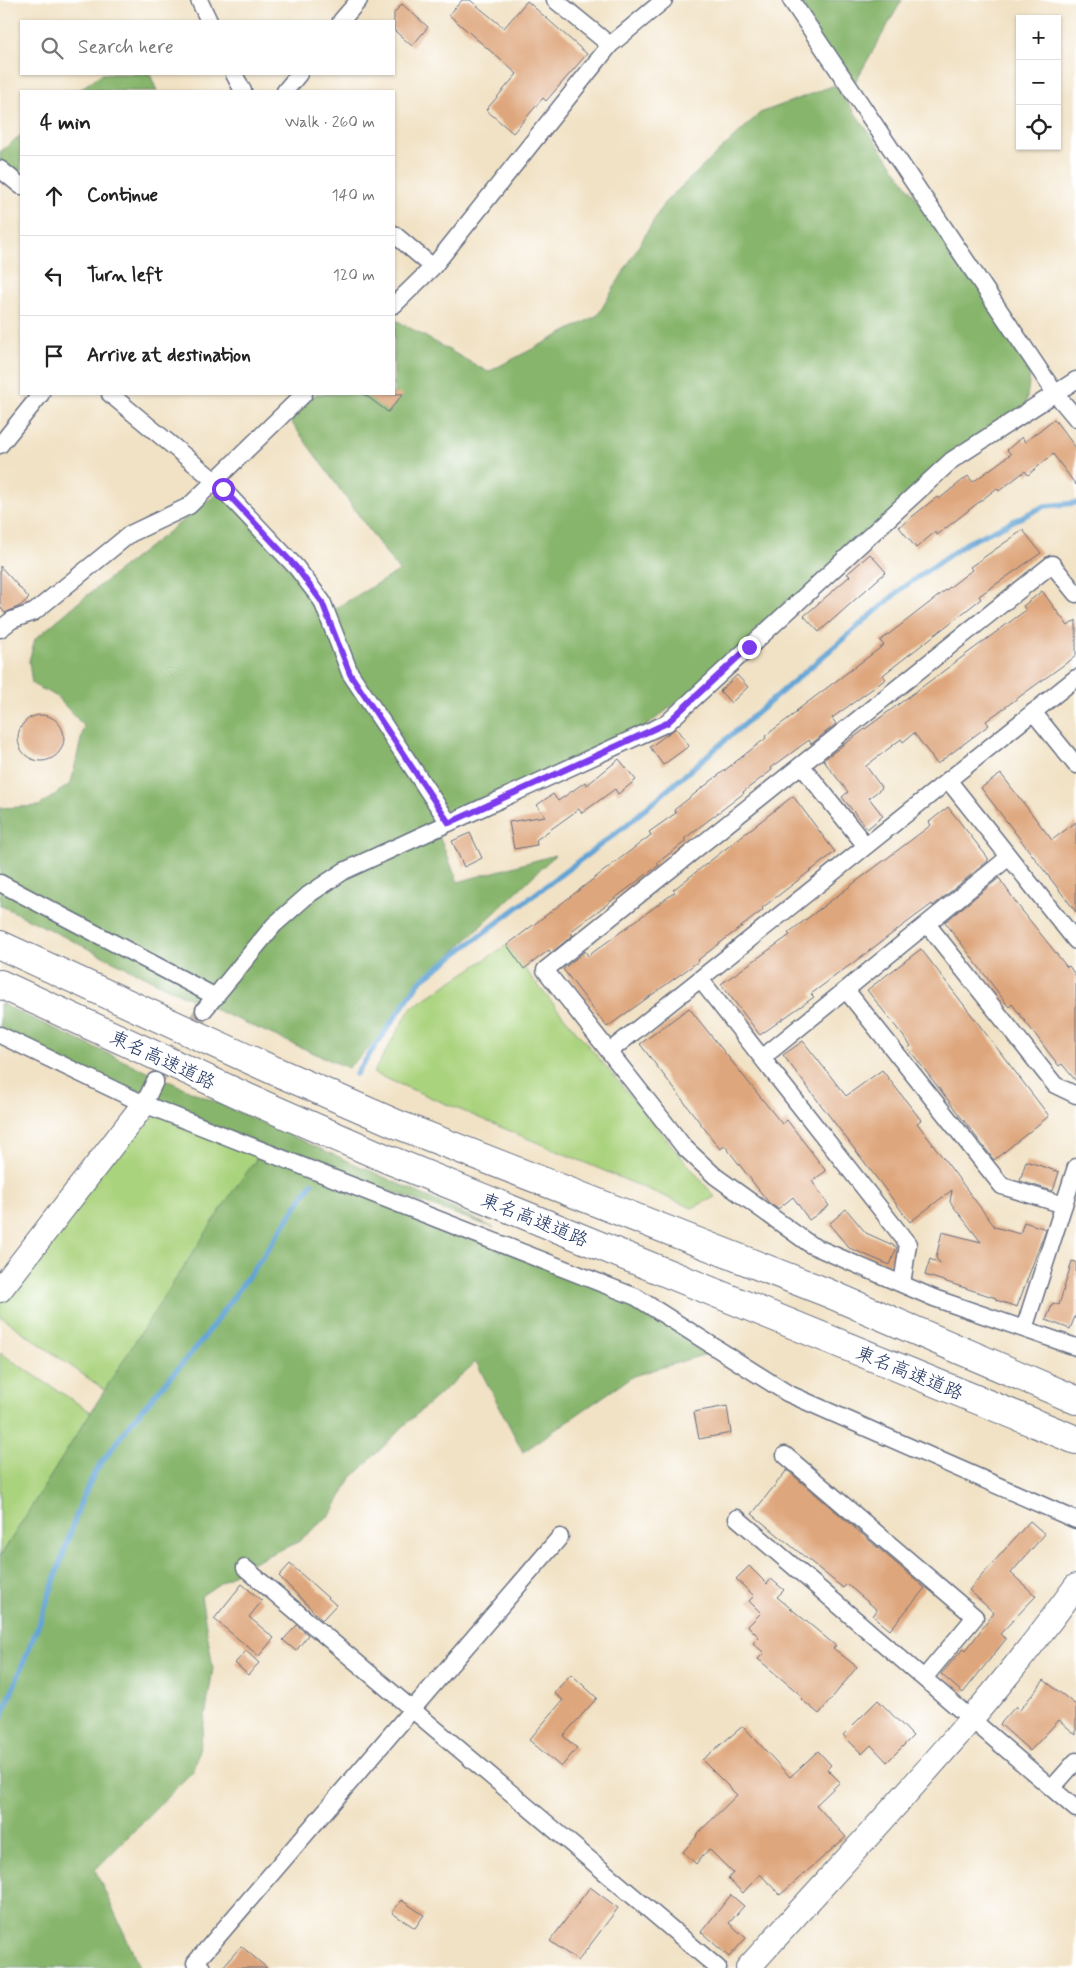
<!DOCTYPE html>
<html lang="en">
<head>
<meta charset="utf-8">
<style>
	body { margin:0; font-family:Mynerve,"Klee One",sans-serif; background:#f2f2f2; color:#222 }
	.controls { position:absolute; right:15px; top:15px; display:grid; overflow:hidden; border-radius:0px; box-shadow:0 1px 4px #0004 }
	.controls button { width:45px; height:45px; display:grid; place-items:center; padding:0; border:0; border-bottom:1px solid #e0e0e0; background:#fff; color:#222; font:25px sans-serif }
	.stop { position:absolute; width:15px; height:15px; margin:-11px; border:4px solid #7c3aed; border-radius:50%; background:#fff }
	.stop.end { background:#7c3aed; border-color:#fff; box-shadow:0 1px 5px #0008 }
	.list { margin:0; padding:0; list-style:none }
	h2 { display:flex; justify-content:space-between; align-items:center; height:65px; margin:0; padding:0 20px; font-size:21px }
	h2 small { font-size:16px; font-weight:400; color:#767676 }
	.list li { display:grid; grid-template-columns:32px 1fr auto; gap:15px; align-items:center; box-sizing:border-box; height:80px; padding:0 20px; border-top:1px solid #e0e0e0 }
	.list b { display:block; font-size:19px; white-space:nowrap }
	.list em { font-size:16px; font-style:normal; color:#767676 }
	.icon { flex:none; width:28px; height:28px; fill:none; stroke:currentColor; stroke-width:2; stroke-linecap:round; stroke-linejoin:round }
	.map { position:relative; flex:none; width:1076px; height:1968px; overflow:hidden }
	.search { position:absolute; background:#fff; box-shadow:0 1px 4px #0004; left:20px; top:20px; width:375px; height:55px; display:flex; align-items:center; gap:12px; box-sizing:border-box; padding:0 18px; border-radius:0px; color:#767676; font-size:19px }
	.panel { position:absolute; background:#fff; box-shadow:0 1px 4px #0004; left:20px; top:90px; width:375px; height:305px; border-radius:0px }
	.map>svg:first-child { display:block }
	.green { fill:#aad37d; stroke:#62816e }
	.forest { fill:#87b56c; stroke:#517265 }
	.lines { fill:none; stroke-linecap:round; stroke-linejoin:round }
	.stream { stroke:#60a3d4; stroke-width:5.5 }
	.building { fill:#dea67c }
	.street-tunnel { stroke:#c6beb0; stroke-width:16; stroke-dasharray:16 8; stroke-linecap:butt }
	.street-casing { stroke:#666e82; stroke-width:19 }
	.secondary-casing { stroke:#666e82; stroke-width:26 }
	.highway-casing { stroke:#666e82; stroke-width:30 }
	.street { stroke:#fff; stroke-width:16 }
	.secondary { stroke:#fff; stroke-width:24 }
	.highway { stroke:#fff; stroke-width:28 }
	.route { stroke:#7c3aed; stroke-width:6 }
	.labels { text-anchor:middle; stroke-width:5; stroke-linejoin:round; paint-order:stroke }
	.street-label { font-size:19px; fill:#1b2f5e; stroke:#fff }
</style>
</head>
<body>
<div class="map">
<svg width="1076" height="1968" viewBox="0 0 1076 1968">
	<rect width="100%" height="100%" fill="#fff"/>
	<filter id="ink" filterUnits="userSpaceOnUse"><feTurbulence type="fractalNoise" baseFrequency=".02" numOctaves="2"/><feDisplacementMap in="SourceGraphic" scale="10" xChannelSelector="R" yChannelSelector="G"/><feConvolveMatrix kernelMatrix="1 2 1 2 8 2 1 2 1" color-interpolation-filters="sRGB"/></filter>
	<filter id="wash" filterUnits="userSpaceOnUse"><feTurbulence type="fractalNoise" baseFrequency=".0096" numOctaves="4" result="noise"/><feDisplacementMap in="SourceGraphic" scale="20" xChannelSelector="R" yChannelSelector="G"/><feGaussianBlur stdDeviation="1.12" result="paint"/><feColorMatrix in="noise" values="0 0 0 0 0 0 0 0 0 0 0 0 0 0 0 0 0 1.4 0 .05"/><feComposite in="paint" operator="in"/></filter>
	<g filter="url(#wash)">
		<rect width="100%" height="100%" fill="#f1e2c5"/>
		<path class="green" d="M507,945l28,37 180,215 -23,11 -319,-135 38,-65z
			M144,1104l119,46 -158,240 -105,-74v-26z
			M0,1353l91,59 -91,145z"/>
		<path class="forest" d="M791,0h111l-51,89z
			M101,74h49l7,17h-79z
			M835,85l197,275 -7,52 -115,86 -161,149 -125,96 -188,86 22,53 97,-27 -140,134 -32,46 -35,33 -166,-73 -182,-90v-97l39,-2 32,-23 13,-57 -28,-30 -24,-12 -3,-23 6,-22 45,-38 143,-112 104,124 72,-42 -110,-152 27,-25h78v-75l94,53 110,-57 66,-112 96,-90z
			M21,135v43l-21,-17v-9z
			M0,1003c163,79 330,147 494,225l-331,-117 -163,-76z
			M263,1150l379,150 68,53 -77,23 -110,76 -47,-90 -68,60 -58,58 -18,33 -34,29 -50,22 -47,32 12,72 -12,74 -7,28 -99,100 45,98h-140v-411l138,-220 95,-146z"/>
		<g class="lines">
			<path class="stream" d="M356,1074l64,-93 204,-154 281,-241 62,-43 78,-37 31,-3
				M0,1721l42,-105 40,-117 14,-29 37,-50 67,-77 64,-88 48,-72"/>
		</g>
		<g id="blocks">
			<path class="building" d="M462,0h8l34,28 23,-27 60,53 -41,47 -3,-3 -30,35 -27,-23 31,-36 -68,-59z
				M402,4l26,23 -16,19 -18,-16v-17z
				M364,394h39l-15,18z
				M1054,419l22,29v37l-23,-31 -25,21 -3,-4 -26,20 -2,-3 -60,47 -2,-3 -19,16 -17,-21 38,-30 2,2 29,-23 5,6 38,-28 -4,-4 15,-13 3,5z
				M1023,530l18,23 -62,43 2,3 -98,76 3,4 -54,39 4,6 -25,20 -2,-4 -38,28 1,2 -29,22 1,1 -60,46 2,2 -29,22 2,2 -89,67 3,3 -22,18 -2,-3 -25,19 -17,-24 144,-110 -2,-3 27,-19 -2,-3 92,-72 -1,-2 32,-24 -1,-1 88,-66 -4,-4 92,-71 -2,-3z
				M870,554l16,18 -67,60 -15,-16 46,-40 -3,-2z
				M0,566l29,32 -9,8 -15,7 -5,-6z
				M1042,591l26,35 8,-6v36l-90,65 3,4 -52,39 -23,-31 -11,9 -2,-3 -35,27 16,22 -13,10 14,18 -16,13 -25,-32 6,-5 -25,-32 203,-150 -3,-4z
				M737,675l11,12 -17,16 -11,-12z
				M18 738a23 23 0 1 1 46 0a23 23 0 1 1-46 0Z
				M676,728l13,18 -26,19 -13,-18z
				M619,759l17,21 -18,14 -3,-5 -33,24 -3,-4 -43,31 1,5 -23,4 -5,-27 36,-6 -8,-11 16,-11 5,7 27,-19 2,3z
				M1001,774l51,66 24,-18v90l-95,-124z
				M793,796l42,56 -73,56 1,2 -65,50 1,1 -92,66 -44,-58 22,-18 3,5 87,-64 -2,-2z
				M948,807l40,51v3l-55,45 -1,-2 -121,90 3,3 -54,38 -39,-51 69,-49 -2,-2 143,-108 -2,-3z
				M470,833l12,25 -18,9 -12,-26z
				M999,878l21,30 47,59 2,-1 7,10v105l-14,-17 -3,2 -47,-62 -3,3 -64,-85z
				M921,949l128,167 -55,44 -86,-112 3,-2 -44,-56z
				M689,1008l93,116 5,-4 39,51 -14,10 17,25 -20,14 -16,-23 -15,12 -9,-6 -44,-57 -5,3 -80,-105z
				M803,1041l43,55 36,-26 39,50 -4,3 78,104 25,7 4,-12 22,7 -29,78 -21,-7v-2l-71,-23 5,-16 11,5 -5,-6 6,-26 39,10 -31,-40 2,-12 -42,32 -127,-167z
				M1026,1161l33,11 -6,19 -33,-10z
				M846,1209l20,24 31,14 -7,18 -41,-17 -20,-24z
				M1072,1261l4,1v52l-6,15 -24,-9 7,-17 6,2z
				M727,1406l4,27 -32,6 -5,-27z
				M787,1470l138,118 -35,42 -17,-14 4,-6 -30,-26 -4,4 -91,-74z
				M1030,1521l15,13 -34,39 25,23 -36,38 6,5 -43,54 -22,-19 23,-26 2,2 28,-37 -25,-23z
				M290,1564l46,41 -14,15 -43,-44z
				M749,1566l18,18 4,-5 13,11 -7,7 59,49 -3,2 24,19 -38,47 -18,-15 2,-2 -45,-38 6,-6 -11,-10 6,-6 -11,-11 13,-13 -12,-12 5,-5 -18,-17z
				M242,1584l20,17 -13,16 25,21 -15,18 -45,-37z
				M297,1625l11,10 -12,16 -13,-11z
				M246,1651l13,12 -11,12 -13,-12z
				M571,1674l26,24 -34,38 14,12 -16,19 -32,-27 34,-40 -9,-7z
				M1044,1680l32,25v30l-17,-15 -29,31 -30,-27 16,-18 4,4z
				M878,1700l35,36 -26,26 -16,-17 -9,9 -19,-19z
				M743,1726l47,51 28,-26 13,14 -4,4 13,13 -24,23 30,32 -66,58 -20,-21 -17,19 -15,-14 5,-6 -24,-24 -13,15 -13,-12 14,-16 -1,-1 41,-40 -35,-35z
				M590,1887l28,21 -40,53 -28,-20z
				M731,1895l13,11 -15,17 17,15 -17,19 -28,-25z
				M401,1900l23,15 -9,13 -23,-15z
				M241,1946l26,22h-45z"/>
		</g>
	</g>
	<g filter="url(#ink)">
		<use href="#blocks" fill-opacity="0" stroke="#666e82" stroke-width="1"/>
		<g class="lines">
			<path class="street-tunnel" d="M155,1081l49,-71"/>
			<defs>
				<path id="street" d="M199,0l10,21
					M555,0l55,45 54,-45
					M791,0l264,393 21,25
					M341,21l18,-21
					M234,74l9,17
					M285,91l14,-17
					M0,169l21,17
					M394,234l39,33
					M394,305l39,-38 177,-222
					M110,394l105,87 81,86 26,34 28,72 99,150
					M0,445l41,-51
					M1076,594l-24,-30 -507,406 139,177 31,29 96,69 123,53 142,49
					M0,629l12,-9 22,-8 96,-78 59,-28 115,-112
					M1033,712l43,53
					M801,765l65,81
					M948,780l128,161
					M0,883l216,114
					M927,924l128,161 21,10
					M700,979l208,265 -6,40
					M846,990l156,196 62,19
					M204,1010l70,-85 34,-30 36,-24 323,-148 285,-263 124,-80
					M0,1035l144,69 492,193 151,96 289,127
					M610,1051l466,-373
					M762,1058l247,-201
					M144,1104l11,-23
					M1024,1329l52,-162
					M785,1455l190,162 -51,61
					M737,1518l339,291
					M245,1568l473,400
					M1052,1788l24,-27
					M202,1968l-7,-5 365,-426"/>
				<path id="secondary" d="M0,1290l144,-186
					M748,1968c112,-125 230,-246 328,-382"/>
				<path id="highway" d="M0,945l266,122 133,58 429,168 248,107
					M0,984l250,115 135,59 691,282"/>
			</defs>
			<use href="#street" class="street-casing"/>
			<use href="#secondary" class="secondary-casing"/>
			<use href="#highway" class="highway-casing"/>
			<use href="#street" class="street"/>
			<use href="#secondary" class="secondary"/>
			<use href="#highway" class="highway"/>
		</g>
	</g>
	<g class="lines" filter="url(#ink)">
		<path class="route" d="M223,489l73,78 26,35 28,72 99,149 218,-100 82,-76"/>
	</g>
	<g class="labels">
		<g class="street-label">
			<text transform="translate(163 1059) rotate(25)" y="7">東名高速道路</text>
			<text transform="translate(535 1219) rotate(22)" y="7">東名高速道路</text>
			<text transform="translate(910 1372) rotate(22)" y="7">東名高速道路</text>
		</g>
	</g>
</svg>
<div class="controls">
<button>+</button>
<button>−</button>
<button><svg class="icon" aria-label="locate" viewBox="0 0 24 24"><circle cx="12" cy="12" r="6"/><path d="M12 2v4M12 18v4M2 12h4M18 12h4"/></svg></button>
</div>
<div class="stop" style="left:223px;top:489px"></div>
<div class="stop end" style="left:749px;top:647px"></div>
<div class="search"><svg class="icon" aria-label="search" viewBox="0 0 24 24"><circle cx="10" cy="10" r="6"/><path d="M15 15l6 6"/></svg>Search here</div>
<section class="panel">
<h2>4 min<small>Walk · 260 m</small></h2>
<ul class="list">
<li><svg class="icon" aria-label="ahead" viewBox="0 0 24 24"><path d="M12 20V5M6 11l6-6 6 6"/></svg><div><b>Continue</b></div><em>140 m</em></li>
<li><svg class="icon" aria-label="left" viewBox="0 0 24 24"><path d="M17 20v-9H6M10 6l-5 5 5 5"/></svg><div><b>Turn left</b></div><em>120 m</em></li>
<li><svg class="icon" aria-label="arrive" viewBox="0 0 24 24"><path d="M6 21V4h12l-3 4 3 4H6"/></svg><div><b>Arrive at destination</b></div></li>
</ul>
</section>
</div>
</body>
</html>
